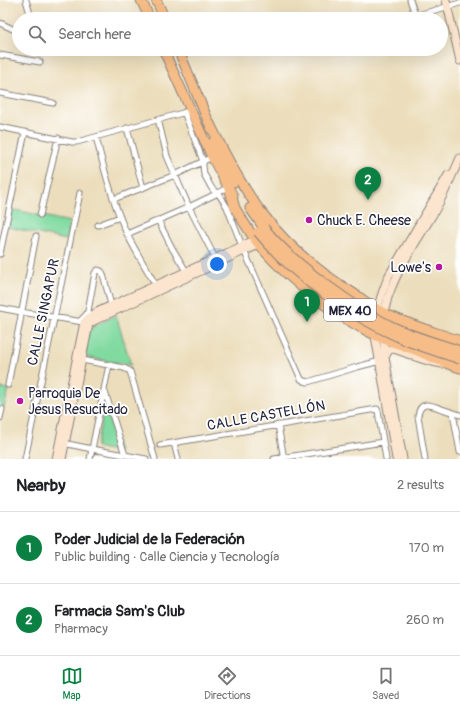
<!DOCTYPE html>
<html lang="en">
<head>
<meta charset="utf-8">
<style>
	body { margin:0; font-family:Pangolin,sans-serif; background:#f6f6f6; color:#202124 }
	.you { position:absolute; left:217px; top:264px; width:14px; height:14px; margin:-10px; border:3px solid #fff; border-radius:50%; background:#1a73e8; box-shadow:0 0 0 6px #1a73e833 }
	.badge { display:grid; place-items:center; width:26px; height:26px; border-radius:50%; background:#0b8043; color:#fff; font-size:13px; font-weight:700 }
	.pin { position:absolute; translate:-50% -33px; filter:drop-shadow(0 1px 2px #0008) }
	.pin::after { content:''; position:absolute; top:21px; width:14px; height:12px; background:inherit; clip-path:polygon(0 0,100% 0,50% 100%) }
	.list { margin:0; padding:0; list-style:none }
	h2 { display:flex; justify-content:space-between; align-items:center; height:52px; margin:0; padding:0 16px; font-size:17px }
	h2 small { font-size:13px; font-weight:400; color:#757577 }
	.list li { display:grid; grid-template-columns:26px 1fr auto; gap:12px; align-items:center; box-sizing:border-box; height:72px; padding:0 16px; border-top:1px solid #e0e0e0 }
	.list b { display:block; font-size:15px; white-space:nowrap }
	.list p { margin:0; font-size:13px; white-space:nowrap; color:#757577 }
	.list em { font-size:13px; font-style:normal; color:#757577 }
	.icon { flex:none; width:22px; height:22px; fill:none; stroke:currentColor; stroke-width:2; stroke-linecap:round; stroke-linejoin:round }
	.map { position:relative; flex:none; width:460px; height:459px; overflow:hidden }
	.search { position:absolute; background:#fff; box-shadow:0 4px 16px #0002; left:12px; right:12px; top:12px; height:44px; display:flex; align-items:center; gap:10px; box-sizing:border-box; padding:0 14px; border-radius:22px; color:#757577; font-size:15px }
	.sheet { height:196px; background:#fff }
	nav { display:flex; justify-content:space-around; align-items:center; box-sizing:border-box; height:56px; border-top:1px solid #e0e0e0; background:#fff; font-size:11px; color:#757577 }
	nav a { display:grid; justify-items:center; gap:2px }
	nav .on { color:#0b8043 }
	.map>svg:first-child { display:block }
	.green { fill:#81daa0; stroke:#527e6e }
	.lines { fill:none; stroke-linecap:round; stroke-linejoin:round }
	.street-casing { stroke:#87807c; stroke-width:7 }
	.secondary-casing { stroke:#87807c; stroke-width:9 }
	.highway-casing { stroke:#87807c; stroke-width:11 }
	.street { stroke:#fff; stroke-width:5 }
	.secondary { stroke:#fce5cf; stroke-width:7 }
	.highway { stroke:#f7bd88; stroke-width:9 }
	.highway-bridge-casing { stroke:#87807c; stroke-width:11; stroke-linecap:butt }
	.highway-bridge { stroke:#f7bd88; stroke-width:9 }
	.poi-dot { fill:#b5179e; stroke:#fff; stroke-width:1.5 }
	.labels { text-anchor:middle; stroke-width:3.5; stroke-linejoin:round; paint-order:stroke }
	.shield { fill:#fff; stroke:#646476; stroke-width:1 }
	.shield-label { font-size:13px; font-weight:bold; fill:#22223b }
	.poi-label { font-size:14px; fill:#22223b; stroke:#fff; text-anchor:start }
	.street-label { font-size:14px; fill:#22223b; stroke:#fff }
</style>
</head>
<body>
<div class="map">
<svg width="460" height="459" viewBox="0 0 460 459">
	<rect width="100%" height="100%" fill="#fff"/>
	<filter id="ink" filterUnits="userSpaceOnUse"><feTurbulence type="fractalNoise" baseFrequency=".025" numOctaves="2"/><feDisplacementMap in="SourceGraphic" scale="8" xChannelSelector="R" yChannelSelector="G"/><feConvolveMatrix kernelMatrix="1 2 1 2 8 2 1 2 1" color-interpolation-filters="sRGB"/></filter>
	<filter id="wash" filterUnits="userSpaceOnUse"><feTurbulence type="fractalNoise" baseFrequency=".012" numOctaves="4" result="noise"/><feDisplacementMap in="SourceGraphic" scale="16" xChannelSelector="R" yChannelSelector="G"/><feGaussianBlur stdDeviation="0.9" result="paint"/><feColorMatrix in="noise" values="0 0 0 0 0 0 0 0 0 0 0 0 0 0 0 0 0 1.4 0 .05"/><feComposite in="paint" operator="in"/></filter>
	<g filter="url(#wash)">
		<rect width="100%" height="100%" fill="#ecdebc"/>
		<path class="green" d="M11,209l59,13 -4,18 -58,-13z
			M116,315l15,50 -47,-8 5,-28z
			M0,388l9,1 -5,18 -4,-1z
			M105,405l14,47 -23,-5z"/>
	</g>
	<g filter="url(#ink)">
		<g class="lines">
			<defs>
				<path id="street" d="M26,0l4,14
					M410,0l5,14 3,1 42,-12
					M0,23l19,9
					M0,55l40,7
					M0,93l53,10
					M184,112l19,49v5l1,8 7,13 2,3 5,3 9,14 15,39 59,133 3,2 4,1 49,-15 23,-6
					M158,119l9,37 8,19 14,32 26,51
					M0,127l72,15h5l109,-30
					M127,128l16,60
					M96,137c8,33 17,67 31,97 9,18 20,36 30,53
					M114,199l61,-24 37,-18
					M40,215l18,-77
					M158,220l14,28 14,23
					M98,225l22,-8
					M127,234l62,-27 29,-14 10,-6
					M0,254l25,-122
					M0,308l21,4 62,10
					M80,321l6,-6 2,-4 7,-38 3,-3 3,1 2,3 9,35
					M82,360l42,8 6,3 25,88
					M8,385l28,-149
					M105,392l20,63
					M453,413l7,39
					M0,418l2,-9
					M278,425l6,34
					M63,443l29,6 54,10
					M174,443l4,16
					M160,445l217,-36 1,2 8,48
					M25,459l55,-266
					M90,459l19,-94
					M274,459l109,-17
					M425,459l-7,-43c2,-16 13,-11 24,-7 6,2 12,4 18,6"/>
				<path id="secondary" d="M446,0l14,61
					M377,315c1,-14 7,-28 12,-40l59,-100
					M384,318c2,-34 31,-73 48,-102 11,-18 19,-38 28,-58
					M376,331l-1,5 21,123
					M383,334l2,23 18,102
					M385,357l4,-7 4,-1c17,5 31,13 49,15
					M56,459l28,-137c7,-8 17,-12 26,-16l132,-60 14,-7
					M62,459l27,-135 7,-4 17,-8 131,-61 16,-6"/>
				<path id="highway" d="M141,0l9,19
					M156,0l9,19
					M163,49l49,108 21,39
					M178,49l34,81
					M210,124c15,31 31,62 52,89 24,32 57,59 91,80 11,7 21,16 33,21 24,11 49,18 74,27
					M213,142l10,24 11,16
					M230,191l5,17 3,5c7,11 14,23 22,33 31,36 72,68 115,89 11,6 25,9 37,14 16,6 31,14 48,19
					M250,208l14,20"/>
			</defs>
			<use href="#street" class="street-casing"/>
			<use href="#secondary" class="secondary-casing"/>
			<use href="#highway" class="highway-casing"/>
			<use href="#street" class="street"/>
			<use href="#secondary" class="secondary"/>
			<use href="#highway" class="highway"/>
			<defs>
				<path id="highway-bridge" d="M264,228c22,27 49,48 78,68 16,11 32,22 49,30 22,11 46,17 69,25
					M258,232c39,47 92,84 147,108 18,7 37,13 55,19"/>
			</defs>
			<use href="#highway-bridge" class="highway-bridge-casing"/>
			<use href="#highway-bridge" class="highway-bridge"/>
		</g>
	</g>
	<g class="poi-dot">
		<circle cx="309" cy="220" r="4"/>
		<circle cx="439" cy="267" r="4"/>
		<circle cx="20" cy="401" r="4"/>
	</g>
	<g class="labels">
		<rect class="shield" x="324" y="299" width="52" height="22" rx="3"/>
		<g class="shield-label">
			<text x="350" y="315">MEX 40</text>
		</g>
		<g class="poi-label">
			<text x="317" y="225">Chuck E. Cheese</text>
			<text x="431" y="272" text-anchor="end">Lowe's</text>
			<text x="28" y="398">Parroquia De<tspan x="28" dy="16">Jesus Resucitado</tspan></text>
		</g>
		<g class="street-label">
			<text transform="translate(43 312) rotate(-78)" y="5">CALLE SINGAPUR</text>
			<text transform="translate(266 415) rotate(-10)" y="5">CALLE CASTELLÓN</text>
		</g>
	</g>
</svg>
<div class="you"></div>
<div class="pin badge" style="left:307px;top:322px">1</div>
<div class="pin badge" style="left:368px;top:200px">2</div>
<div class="search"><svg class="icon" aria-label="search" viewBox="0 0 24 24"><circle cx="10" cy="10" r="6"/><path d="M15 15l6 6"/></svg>Search here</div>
</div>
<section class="sheet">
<h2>Nearby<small>2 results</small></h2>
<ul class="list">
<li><span class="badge">1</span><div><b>Poder Judicial de la Federación</b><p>Public building · Calle Ciencia y Tecnología</p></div><em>170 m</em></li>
<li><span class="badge">2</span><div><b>Farmacia Sam's Club</b><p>Pharmacy</p></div><em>260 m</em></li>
</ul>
</section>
<nav>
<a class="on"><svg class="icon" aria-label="map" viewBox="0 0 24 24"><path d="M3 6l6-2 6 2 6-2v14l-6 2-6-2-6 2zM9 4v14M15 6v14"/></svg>Map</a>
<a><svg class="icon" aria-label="directions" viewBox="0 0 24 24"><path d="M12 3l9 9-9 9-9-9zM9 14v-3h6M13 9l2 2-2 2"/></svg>Directions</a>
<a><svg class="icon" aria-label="saved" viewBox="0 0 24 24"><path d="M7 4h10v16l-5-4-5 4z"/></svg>Saved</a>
</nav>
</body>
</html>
